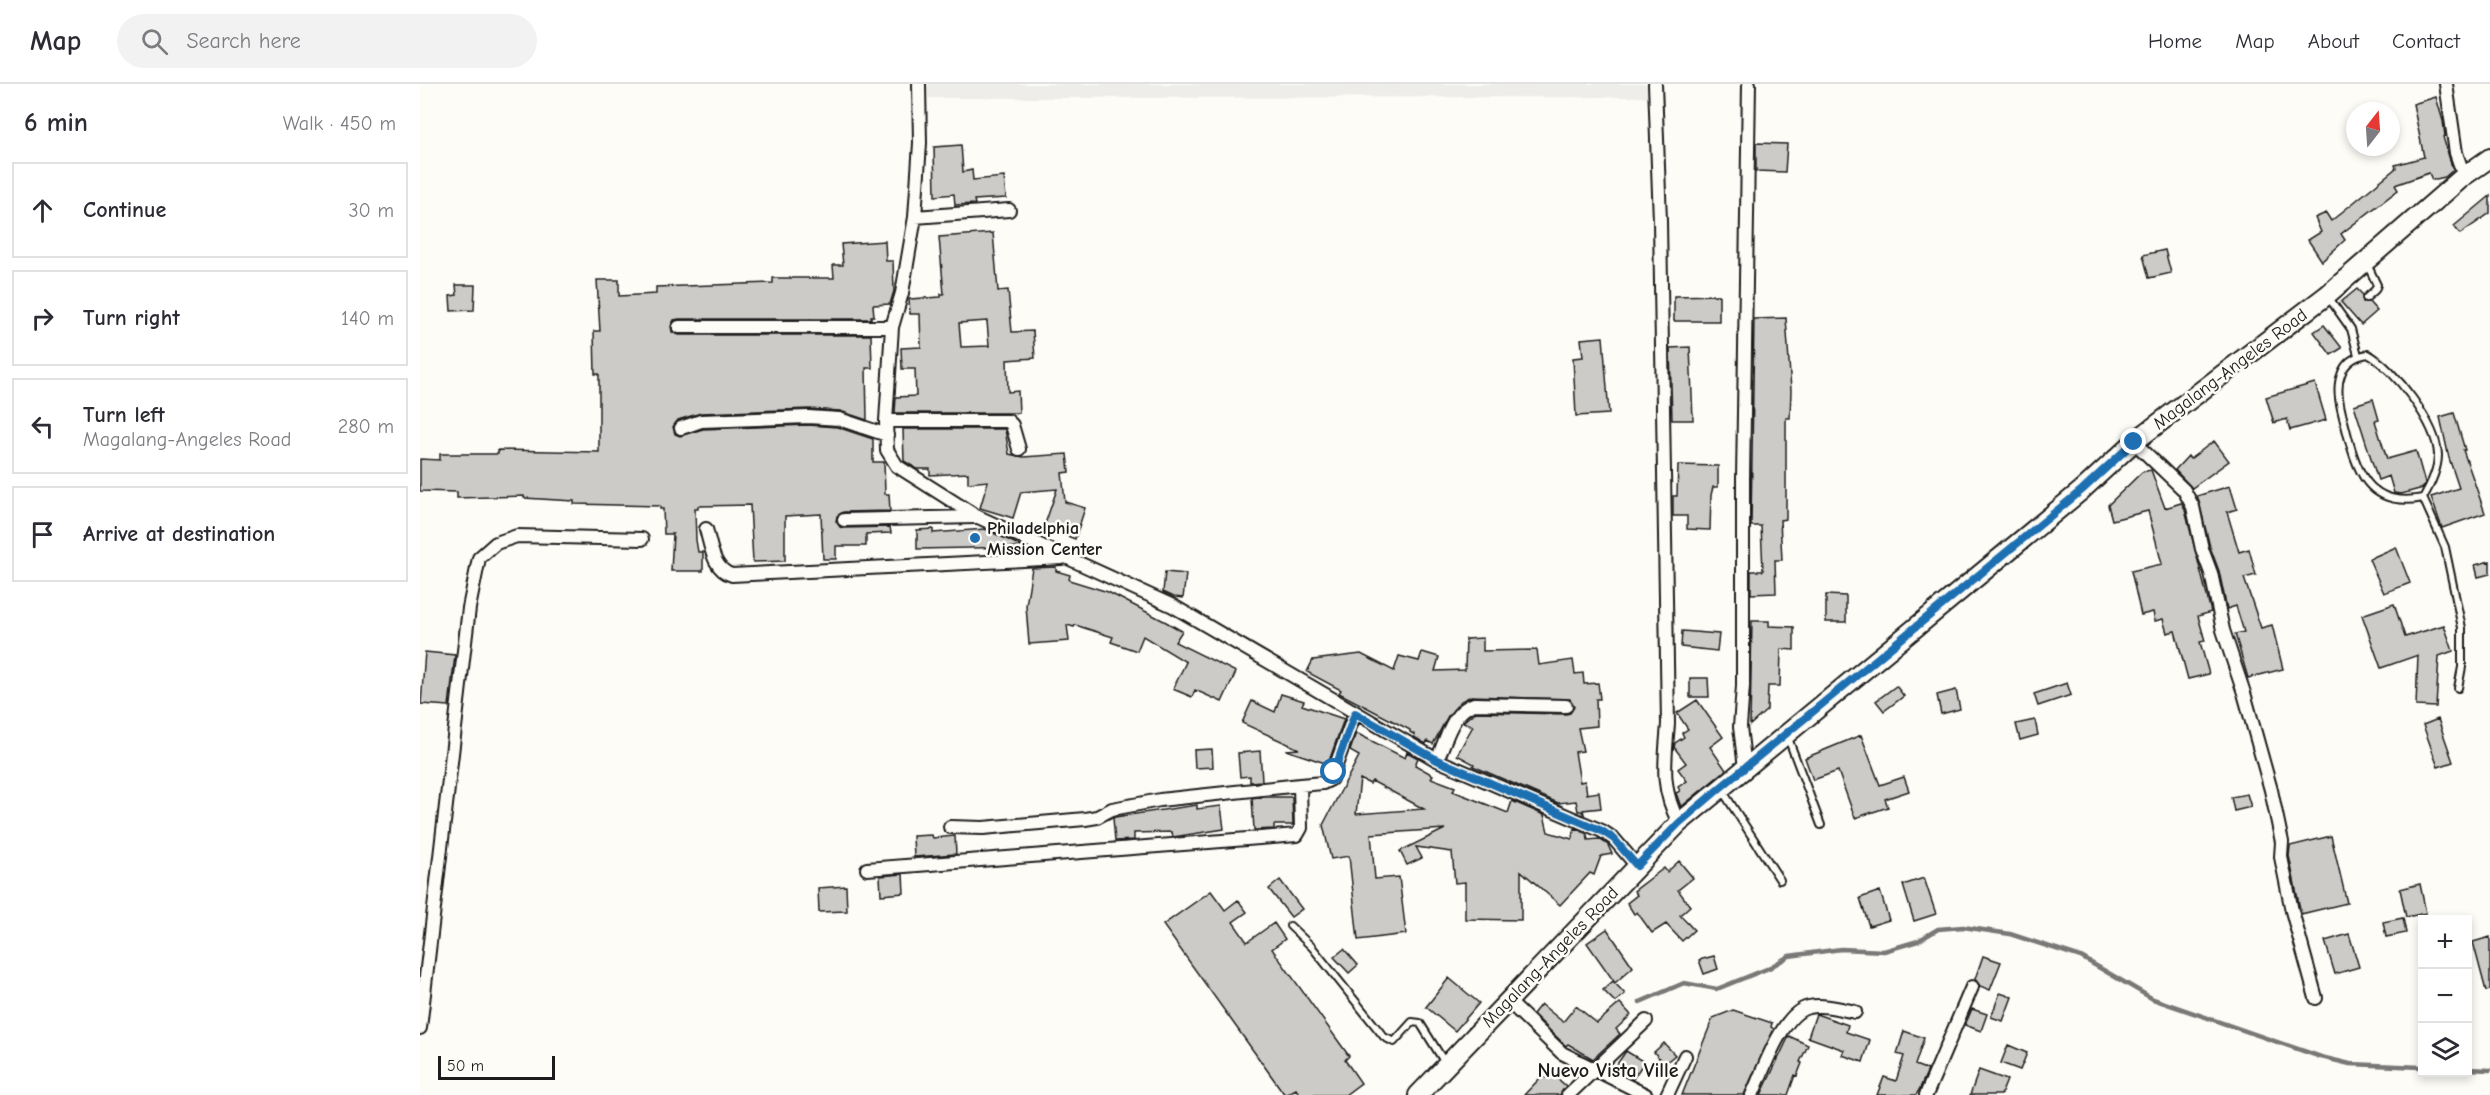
<!DOCTYPE html>
<html lang="en">
<head>
<meta charset="utf-8">
<style>
	body { margin:0; font-family:"Comic Neue",sans-serif; background:#f2f2f3; color:#2b2b33 }
	.controls { position:absolute; right:18px; bottom:18px; display:grid; overflow:hidden; border-radius:0px; box-shadow:0 3px 9px #0003 }
	.controls button { width:54px; height:54px; display:grid; place-items:center; padding:0; border:0; border-bottom:2px solid #e1e1e2; background:#fff; color:#2b2b33; font:30px sans-serif }
	.compass { position:absolute; left:1926px; top:18px; width:54px; height:54px; border-radius:50%; background:#fff; box-shadow:0 3px 9px #0003; rotate:17deg }
	.scale { position:absolute; left:18px; bottom:15px; width:117px; box-sizing:border-box; padding-left:6px; border:3px solid #1c1c1c; border-top:0; font-size:16px; line-height:21px; white-space:nowrap; color:#1c1c1c; -webkit-text-stroke:4px #fdfcf7; paint-order:stroke }
	.stop { position:absolute; width:18px; height:18px; margin:-14px; border:4px solid #1f6fb2; border-radius:50%; background:#fff }
	.stop.end { background:#1f6fb2; border-color:#fff; box-shadow:0 2px 6px #0008 }
	.list { margin:0; padding:0; list-style:none }
	h2 { display:flex; justify-content:space-between; align-items:center; height:78px; margin:0; padding:0 24px; font-size:26px }
	h2 small { font-size:20px; font-weight:400; color:#7c7c81 }
	.list li { display:grid; grid-template-columns:39px 1fr auto; gap:18px; align-items:center; box-sizing:border-box; height:96px; margin:0 12px 12px; padding:0 12px; border:2px solid #e1e1e2; border-radius:0px }
	.list b { display:block; font-size:22px; white-space:nowrap }
	.list p { margin:0; font-size:20px; white-space:nowrap; color:#7c7c81 }
	.list em { font-size:20px; font-style:normal; color:#7c7c81 }
	.icon { flex:none; width:33px; height:33px; fill:none; stroke:currentColor; stroke-width:2; stroke-linecap:round; stroke-linejoin:round }
	.map { position:relative; flex:none; width:2070px; height:1011px; overflow:hidden }
	header { display:flex; align-items:center; gap:36px; box-sizing:border-box; height:84px; padding:0 30px; background:#fff; border-bottom:2px solid #e1e1e2 }
	header strong { font-size:28px }
	nav { display:flex; gap:33px; margin-inline-start:auto; font-size:21px }
	.search { width:420px; height:54px; background:#f2f2f3; display:flex; align-items:center; gap:15px; box-sizing:border-box; padding:0 21px; border-radius:33px; color:#7c7c81; font-size:22px }
	main { display:flex }
	aside { flex:1; background:#fff }
	.map>svg:first-child { display:block }
	.built { fill:#eeede9 }
	.lines { fill:none; stroke-linecap:round; stroke-linejoin:round }
	.stream { stroke:#797876; stroke-width:4.5 }
	.building { fill:#cccbc8; stroke:#1c1c1c; stroke-width:1.5; fill-rule:evenodd }
	.service-casing { stroke:#1c1c1c; stroke-width:10 }
	.minor-casing { stroke:#1c1c1c; stroke-width:16 }
	.secondary-casing { stroke:#1c1c1c; stroke-width:22 }
	.service { stroke:#fdfcf7; stroke-width:6 }
	.minor { stroke:#fdfcf7; stroke-width:12 }
	.secondary { stroke:#fdfcf7; stroke-width:18 }
	.route { stroke:#1f6fb2; stroke-width:8 }
	.poi-dot { fill:#1f6fb2; stroke:#fdfcf7; stroke-width:2 }
	.labels { text-anchor:middle; stroke-width:5; stroke-linejoin:round; paint-order:stroke }
	.street-label { font-size:18px; fill:#1c1c1c; stroke:#fdfcf7 }
	.poi-label { font-size:18px; font-weight:bold; fill:#1c1c1c; stroke:#fdfcf7; text-anchor:start }
	.neighbourhood-label { font-size:20px; font-weight:bold; fill:#1c1c1c; stroke:#fdfcf7 }
</style>
</head>
<body>
<header>
<strong>Map</strong>
<div class="search"><svg class="icon" aria-label="search" viewBox="0 0 24 24"><circle cx="10" cy="10" r="6"/><path d="M15 15l6 6"/></svg>Search here</div>
<nav><a>Home</a><a>Map</a><a>About</a><a>Contact</a></nav>
</header>
<main>
<aside>
<h2>6 min<small>Walk · 450 m</small></h2>
<ul class="list">
<li><svg class="icon" aria-label="ahead" viewBox="0 0 24 24"><path d="M12 20V5M6 11l6-6 6 6"/></svg><div><b>Continue</b></div><em>30 m</em></li>
<li><svg class="icon" aria-label="right" viewBox="0 0 24 24"><path d="M7 20v-9h11M14 6l5 5-5 5"/></svg><div><b>Turn right</b></div><em>140 m</em></li>
<li><svg class="icon" aria-label="left" viewBox="0 0 24 24"><path d="M17 20v-9H6M10 6l-5 5 5 5"/></svg><div><b>Turn left</b><p>Magalang-Angeles Road</p></div><em>280 m</em></li>
<li><svg class="icon" aria-label="arrive" viewBox="0 0 24 24"><path d="M6 21V4h12l-3 4 3 4H6"/></svg><div><b>Arrive at destination</b></div></li>
</ul>
</aside>
<div class="map">
<svg width="2070" height="1011" viewBox="0 0 2070 1011">
	<rect width="100%" height="100%" fill="#fdfcf7"/>
	<filter id="ink" filterUnits="userSpaceOnUse"><feTurbulence type="fractalNoise" baseFrequency=".0167" numOctaves="2"/><feDisplacementMap in="SourceGraphic" scale="12" xChannelSelector="R" yChannelSelector="G"/><feConvolveMatrix kernelMatrix="1 2 1 2 8 2 1 2 1" color-interpolation-filters="sRGB"/></filter>
	<g filter="url(#ink)">
		<path class="built" d="M508,0h721l1,13 -722,1z"/>
		<g class="lines">
			<path class="stream" d="M1220,918l44,-19 33,6 52,-21 20,-12 52,-7 43,2 34,-10 20,-12 25,-2 47,7 71,23 72,42 168,58 29,7 72,3
				M2048,985l22,1"/>
		</g>
		<path class="building" d="M2016,13l7,24 2,15 -2,1 10,33 -8,7 -13,3 -3,-7 -34,12 3,5 -57,44 4,6 -23,21 -14,-21 13,-8 -6,-14 11,-5 5,8 65,-53 -1,-3 29,-8 -11,-53z
			M1336,59l31,1 -2,28 -29,-1z
			M541,61l2,27 9,-2 1,10 31,-3 2,21 -32,2 1,4 -20,1 -1,-11 -19,2 -1,-49z
			M2070,112v17l-30,21 -6,-8z
			M573,149l5,58 10,-1 4,42 21,-1 2,27 -28,2 1,32 10,-1 1,22h-124l1,-16 20,-1 -1,-27h-13l-1,-21 20,-1 -1,-33h-10l-1,-15 32,-2v-3h3l-5,-57zM567,237l2,25 -28,1 -2,-24z
			M465,157l1,20h7l1,30 -4,13 -17,1 1,11h-3v3h-192l-5,1 -3,6 1,6 7,3h192l1,33h-6l1,52 -27,-9 -31,-2 -108,4 -23,7 -5,7 2,7 5,2 23,-7 105,-4 29,2 36,12v23h11l1,32h4l1,17 -47,1 -6,4 -1,5 4,6 4,1 46,-1 1,6 -25,1v12h-30v13h-13l-2,-45 -36,2v45l-32,1 -3,-57 -52,1v3h-3l1,31 2,12h5v19h-32l2,-37h-9l-1,-25h-3v-3l-86,-2v-3l-50,-3v-2l-67,2v-6l-37,-1v-32l20,1v-6h58v-4l101,2v-78h-4l-1,-43h6l-3,-51h22v16l37,-2v-7l117,-4v-5h61l-1,-13h10l-2,-21z
			M1745,166l6,23 -22,5 -6,-23z
			M36,201h19l-1,25 -23,1 -1,-15 7,-1z
			M1937,205l5,5 1,8h6l8,9 -16,14 -20,-23z
			M1299,211v26h-45v-25z
			M1366,234l5,72 -1,28h-4v101l-6,1 2,40h-7l1,33 -25,1v-23h12l-2,-45h-10l3,-207z
			M1904,241l18,23 -11,7 -17,-23z
			M1183,253l6,77 -33,2 -3,-58 10,-1 -2,-18z
			M1270,263l3,73h-21l-2,-72z
			M1895,299l11,37 -36,10 -3,-11 -13,4 -8,-26z
			M1953,315l6,21 -4,1 12,38 29,-8 9,32 -2,5 -22,6 -7,-1 -5,-17 -11,4 -24,-75z
			M2034,329l11,37h-2l22,63 -43,15 -11,-31 28,-9 -10,-30 -9,-41z
			M483,345h102l4,25 14,3 44,-3 2,18 -7,1 3,29 20,6 -10,31 -31,-12 13,-38 -36,3 -8,26 -33,-10 8,-27 -20,2v-10l-38,2v-6h-13l-13,-8z
			M1794,357l15,20 -37,27 -17,-18 13,-14 2,3z
			M1258,381l40,1v21h-5l-2,8 -1,35 -23,-1v-13h-14v-20h4z
			M1731,386l14,38 16,-5 4,7 26,102 -13,4 7,25 -5,1 9,32 -21,5 -13,-48 -8,2 -4,-14 -8,2 -2,-9 -12,3 -10,-44 31,-7 -14,-53 -36,9 -4,-15 34,-33z
			M1810,402l7,23 -10,3 12,40 10,-3 7,26 -12,3 17,50 11,-3 11,44 -35,9 -13,-44 9,-2 -8,-26 -9,3 -8,-38 -9,-24 -12,-49 -1,-2z
			M513,445v4l52,-4 38,18 -106,2v-19z
			M1976,463l14,36 -26,10 -15,-34z
			M2070,477v13l-12,3 -3,-12z
			M636,483v4l14,4 -1,5 39,12 58,30 16,9 -7,11 61,30 -14,30 -27,-12 -3,7 -19,-8 13,-27 -43,-26 -6,15 -26,-9 2,-5 -38,-12 -1,2 -7,-2 2,16 -40,3 -3,-38 6,-38z
			M745,488l21,2 -3,24 -9,-1 -11,-5z
			M1406,511l20,1v26h-20z
			M1974,520l11,33 39,-12 9,26 -14,5 -3,51 -20,-1 2,-51 -37,13 -19,-53z
			M1332,537h17v5l25,1v23l-13,-1 -1,37h-12l-1,24 -17,15z
			M1262,547l37,3 -2,17 -36,-4z
			M1063,554v13l54,-1 2,15 34,-5 2,14 8,-1 1,11 14,-1 2,16h-4l1,27 -19,2 5,23 -8,1 5,30 5,-1 2,13 12,-2 2,16 -18,2 1,4 -3,-3h-3l-2,-10 -18,2 -85,-37 1,-2 -17,-9 16,-29 -10,-4 8,-7 5,-3 90,2 4,-1 4,-6 -4,-8 -99,-3 -10,5 -13,15 -15,28 -6,-3 -1,3 -12,-7 1,-2 -5,-3v-2l-71,-37 2,-3 -34,-18 6,-12 48,-6 33,17 5,-15 20,5 3,-9 17,5 -4,14 30,-1 1,-31z
			M5,568l30,3 -6,51 -28,-2z
			M1270,594h18l1,19h-19z
			M1647,599l4,12 -33,11 -4,-12z
			M1476,602l8,10 -20,15 -8,-10z
			M1536,606l4,19 -19,5 -4,-19z
			M861,610l23,7 -2,4 42,14 -16,45 -42,-14 13,-1 -57,-26 10,-22 23,11z
			M1277,616l26,37 -13,10 16,23 -45,37 -5,-14 4,-2 -2,-4 9,-6 -9,-12 8,-6 -12,-16 1,-4 9,-6 -2,-4 6,-4 -11,-16z
			M2018,635l15,43 -15,5 -15,-42z
			M1615,636l3,15 -18,5 -4,-16z
			M936,649l49,25 2,-6 11,6 -3,7 18,10 -2,3 24,9 -2,4 55,22 4,-12 32,14 4,17 24,7 3,-11 12,6 1,6 11,-1 9,6 4,9 -11,2 -7,19 -4,-2 -30,32 -39,-34v49l-56,-1v-37l-10,1 -3,-31 -36,-5 6,11 -15,7 -7,-14 45,-22 -74,5 4,45 24,-2 7,57 -48,6 -9,-84 -18,3 -8,-34 36,-69 -9,-5zM940,695l10,5 2,-3 52,28 -68,5z
			M1441,651l19,50 24,-8 5,14 -24,8 3,8 -33,11 -17,-47 -25,9 -8,-22z
			M792,665l1,18 -18,1 -1,-18z
			M840,667l2,30 -12,1v-6l-10,1 -2,-24z
			M1827,710l4,13 -17,4 -3,-14z
			M843,713h29l1,28h-19v4l-20,1 -2,-32z
			M777,721v4l24,-3 3,23 -51,8 -1,-5 -38,1v7l-19,1 -2,-23 2,-1z
			M512,751l1,3 22,-2 1,18 -42,3 -1,-21z
			M1911,752l16,67 -46,11 -12,-58 1,-10z
			M1259,777l14,17 -15,12 12,16 -10,9 14,15 -12,11 -16,-17 -14,9 -15,-21 -3,2 -7,-11 10,-8 -3,-4 30,-23 3,4z
			M483,790l1,19 -23,2 -1,-19z
			M1504,794l12,36 -22,7 -11,-36z
			M860,796l22,29 -11,8 -22,-28z
			M2000,800l6,29 -20,4 -6,-28z
			M426,802l1,25 -28,1 -1,-24z
			M791,807l14,19 13,-10 9,12 -14,10 14,20 27,-19 11,16 -13,10 77,107 -4,4 16,23 -16,12h-45l-4,-6 -11,6 -122,-170z
			M1460,807l9,29 -20,6 -9,-28z
			M1983,834l3,15 -20,4 -3,-15z
			M1187,845l26,38 -18,16 -28,-40z
			M1929,850l10,33 -24,7 -10,-33z
			M2070,853v53l-4,1 -13,-49z
			M924,865l14,16 -9,8 -15,-16z
			M1294,872l4,13 -14,5 -5,-14z
			M1563,872l18,6 -11,28 -10,-4 -5,-7z
			M1029,894l30,25 -24,28 -29,-24z
			M1193,897l12,13 -10,8 -12,-12z
			M1580,909l12,4 -9,24 -12,-4z
			M1200,919l11,12 -15,14 4,5 -27,25 -25,-15 -2,2 -33,-32 8,-10 22,18 13,-16 21,17z
			M1552,925l15,5 -6,17 -16,-6z
			M1313,926l39,13 -1,4 3,2 -30,66h-62l31,-77z
			M1396,930l32,11 -2,7 24,8 -7,22 -21,-7 2,-5 -36,-13z
			M1484,947l20,7 -9,27 13,5 -8,18 -4,7h-39l7,-18 12,4 8,-25 -7,-2z
			M1369,952l19,9 -8,17 2,1 -5,13 -2,-1 -7,20h-27z
			M1244,959l11,12 -11,9 -10,-12z
			M1588,961l19,8 -7,17 -19,-7z
			M1206,967l18,11 -11,17 -20,-9z
			M1559,986l28,10 -6,15h-31z
			M1131,989l15,13 -6,9h-36l19,-20 3,3z"/>
		<g class="lines">
			<defs>
				<path id="service" d="M1909,214l22,31 7,26
					M1946,214l9,-8 2,-5 -10,-21
					M1948,270c26,14 69,70 70,101 0,15 -8,31 -15,43 -56,11 -67,-29 -78,-73 -4,-15 -10,-35 -4,-50 4,-13 14,-19 27,-21z
					M2003,414l22,49 17,81v39l-4,21
					M1368,654l33,87
					M1302,706l58,90
					M870,842l22,21 72,90 10,5 18,-20 8,1 25,40"/>
				<path id="minor" d="M499,0l1,59 -5,74 -13,76 -10,34 -6,94 1,29 10,16 79,50 197,90 264,154 165,71 12,8 23,27
					M1235,0l5,137 8,503c-3,39 -8,63 11,99
					M2026,0l10,69 8,23
					M495,133l94,-7
					M259,243h213
					M466,337h122l4,4 7,24
					M261,344l20,-7 107,-4 31,2 48,16
					M1714,358l50,48 9,17 9,42 9,24 12,57 21,63 27,97 11,52 -1,15 11,54 24,87
					M424,436l131,-3
					M286,445c5,17 7,41 26,46l330,-17
					M1017,676c9,-20 15,-49 37,-56l92,2
					M1325,684l-5,-41 3,-41v-207l6,-395
					M530,743l33,1 102,-9 12,-2 15,-8 48,-9 140,-15
					M447,785l430,-34 4,-7 -1,-43 23,-2 8,-4 24,-66
					M1088,917l54,52 84,42
					M0,944l49,-420 10,-50 17,-15 21,-7 125,3
					M1148,1011l78,-74
					M1247,1011l18,-39
					M1332,1011c11,-23 30,-83 57,-88 15,-3 31,2 46,5
					M1506,1011l46,-108"/>
				<path id="secondary" d="M998,1011l261,-272 403,-333 52,-48 193,-147 137,-119 26,-18"/>
			</defs>
			<use href="#service" class="service-casing"/>
			<use href="#minor" class="minor-casing"/>
			<use href="#secondary" class="secondary-casing"/>
			<use href="#service" class="service"/>
			<use href="#minor" class="minor"/>
			<use href="#secondary" class="secondary"/>
		</g>
	</g>
	<g class="lines" filter="url(#ink)">
		<path class="route" d="M914,688l21,-59 82,47 165,71 12,8 23,27 42,-43 41,-35 362,-298 52,-48"/>
	</g>
	<circle class="poi-dot" cx="555" cy="454" r="6"/>
	<g class="labels">
		<g class="street-label">
			<text transform="translate(1810 285) rotate(-37)" y="6">Magalang-Angeles Road</text>
			<text transform="translate(1130 873) rotate(-46)" y="6">Magalang-Angeles Road</text>
		</g>
		<g class="poi-label">
			<text x="567" y="450">Philadelphia<tspan x="567" dy="21">Mission Center</tspan></text>
		</g>
		<g class="neighbourhood-label">
			<text x="1188" y="993">Nuevo Vista Ville</text>
		</g>
	</g>
</svg>
<div class="controls">
<button>+</button>
<button>−</button>
<button><svg class="icon" aria-label="layers" viewBox="0 0 24 24"><path d="M12 4l9 5-9 5-9-5zM3 14l9 5 9-5"/></svg></button>
</div>
<svg class="compass" viewBox="-18 -18 36 36"><path d="M0-13l5 13h-10z" fill="#e53935"/><path d="M0 13l5-13h-10z" fill="#7c7c81"/></svg>
<div class="scale">50 m</div>
<div class="stop" style="left:914px;top:688px"></div>
<div class="stop end" style="left:1714px;top:358px"></div>
</div>
</main>
</body>
</html>
